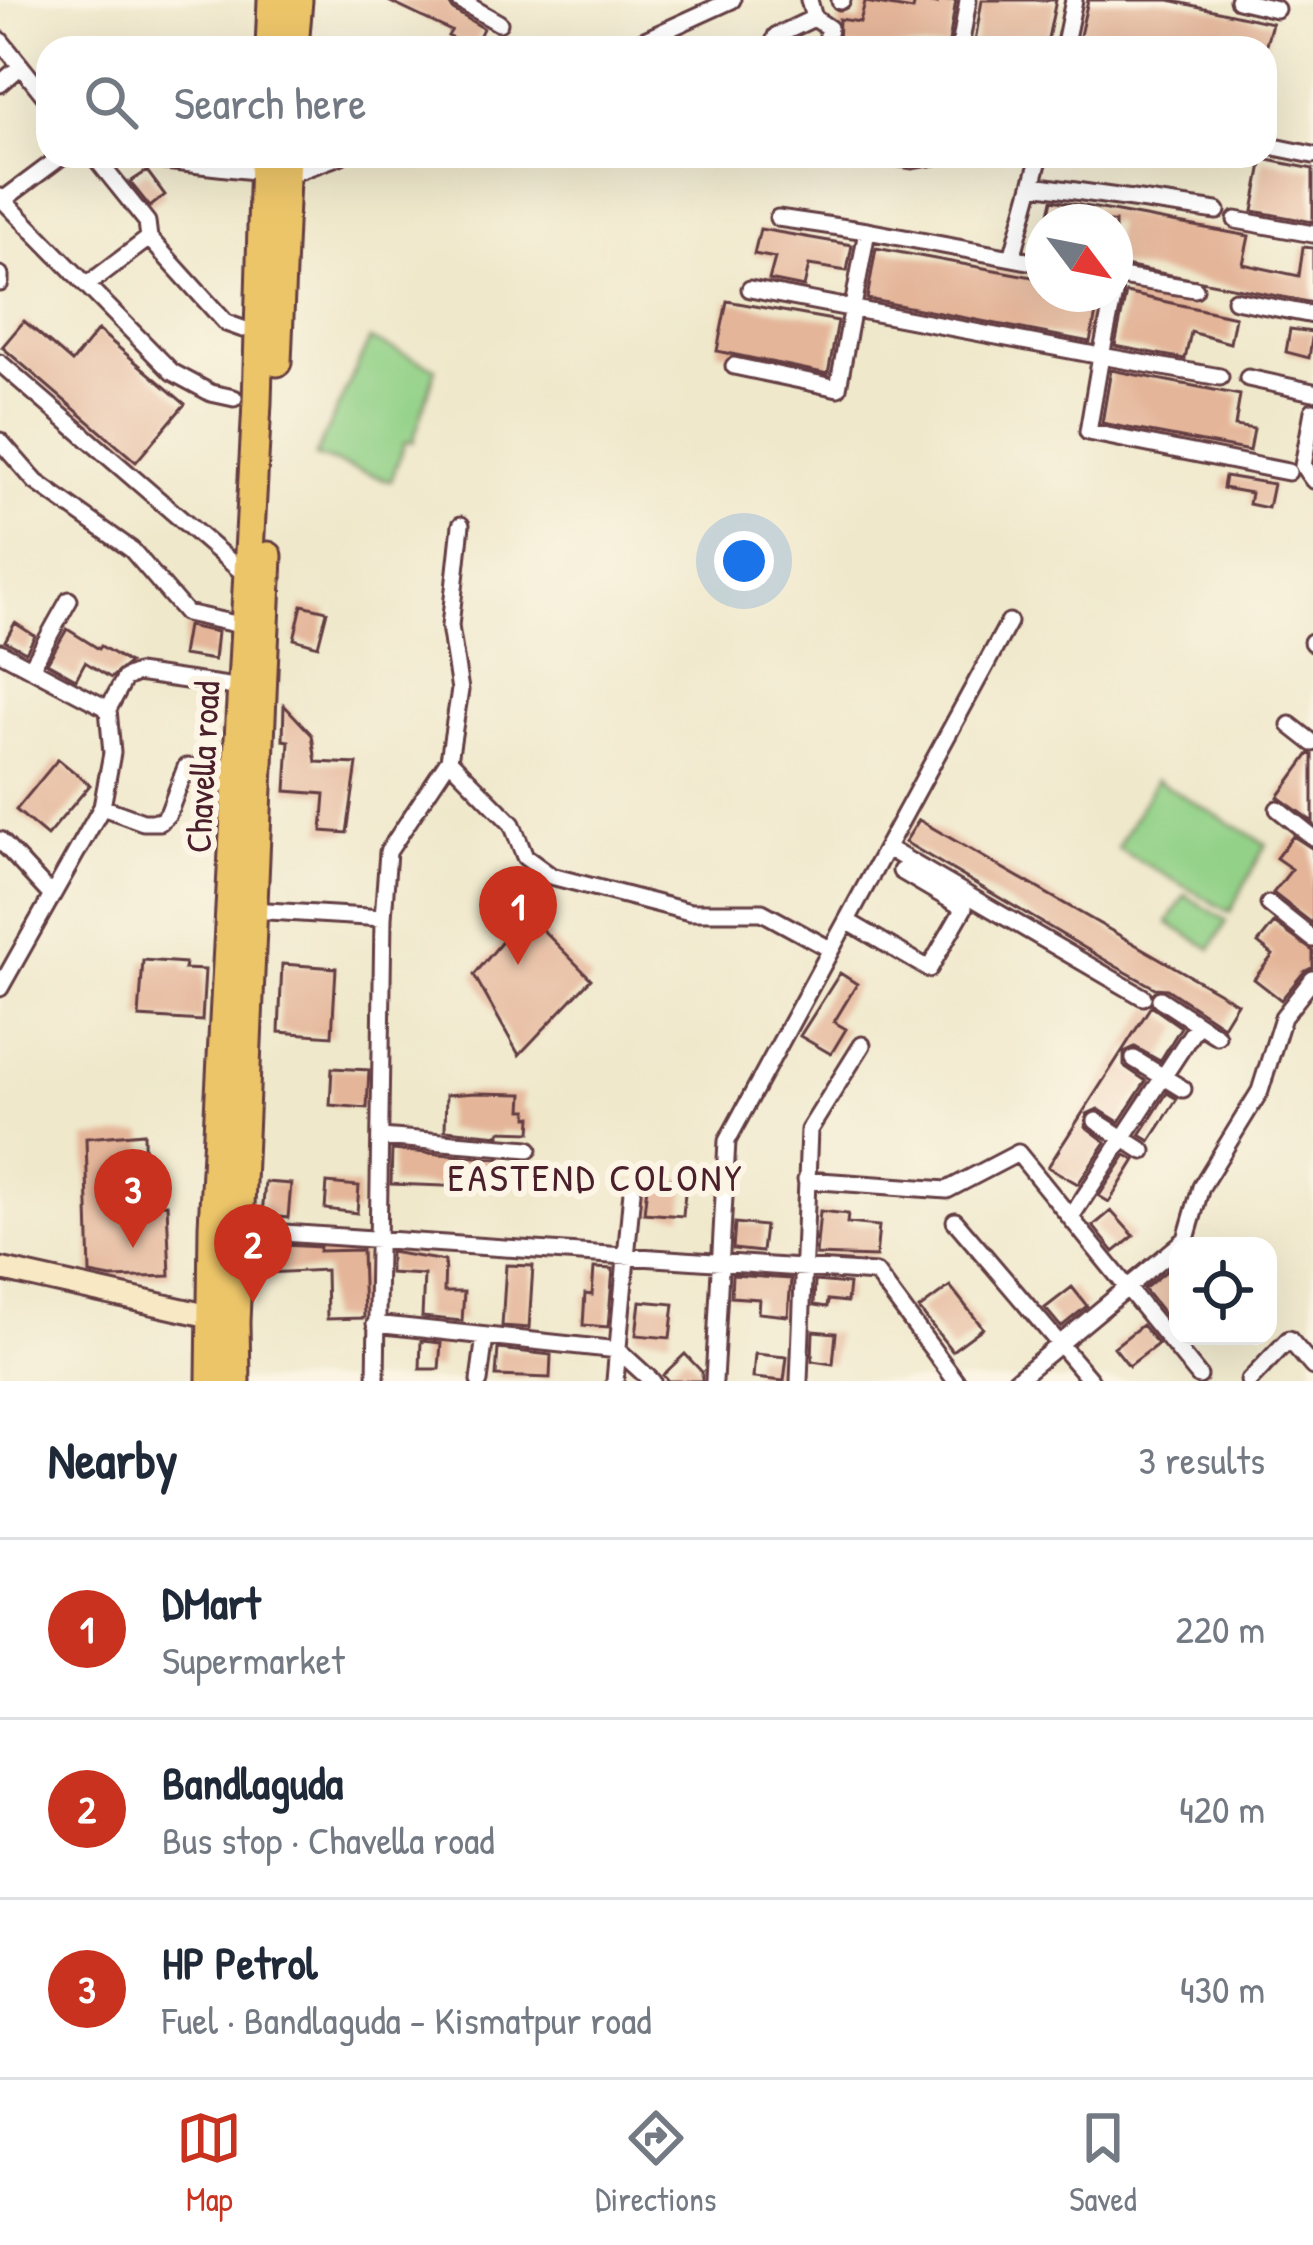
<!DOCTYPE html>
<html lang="en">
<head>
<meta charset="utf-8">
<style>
	body { margin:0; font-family:"Patrick Hand",sans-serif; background:#f2f2f3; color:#1f2937 }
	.controls { position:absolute; right:36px; bottom:36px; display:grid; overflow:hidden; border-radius:24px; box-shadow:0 12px 48px #0002 }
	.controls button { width:108px; height:108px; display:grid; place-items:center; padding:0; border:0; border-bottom:3px solid #e0e1e3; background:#fff; color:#1f2937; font:60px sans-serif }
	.compass { position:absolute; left:1025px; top:204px; width:108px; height:108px; border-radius:50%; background:#fff; box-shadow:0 12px 48px #0002; rotate:122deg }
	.you { position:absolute; left:744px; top:561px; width:42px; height:42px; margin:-30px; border:9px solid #fff; border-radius:50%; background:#1a73e8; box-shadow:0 0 0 18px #1a73e833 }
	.badge { display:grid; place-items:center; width:78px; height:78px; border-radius:50%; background:#c8321e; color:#fff; font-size:39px; font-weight:700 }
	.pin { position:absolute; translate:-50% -99px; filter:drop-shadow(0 3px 6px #0008) }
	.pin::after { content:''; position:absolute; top:63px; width:42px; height:36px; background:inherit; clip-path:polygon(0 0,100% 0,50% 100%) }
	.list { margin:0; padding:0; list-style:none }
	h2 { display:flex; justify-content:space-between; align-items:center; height:156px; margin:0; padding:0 48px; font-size:51px }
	h2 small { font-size:39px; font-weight:400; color:#747a83 }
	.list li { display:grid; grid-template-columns:78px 1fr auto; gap:36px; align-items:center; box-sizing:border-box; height:180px; padding:0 48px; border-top:3px solid #e0e1e3 }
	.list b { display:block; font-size:45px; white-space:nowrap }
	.list p { margin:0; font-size:39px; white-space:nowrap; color:#747a83 }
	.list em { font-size:39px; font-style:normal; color:#747a83 }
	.icon { flex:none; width:66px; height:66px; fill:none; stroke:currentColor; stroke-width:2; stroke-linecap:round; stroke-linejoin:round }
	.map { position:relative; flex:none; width:1313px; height:1381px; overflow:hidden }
	.search { position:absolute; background:#fff; box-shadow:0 12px 48px #0002; left:36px; right:36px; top:36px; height:132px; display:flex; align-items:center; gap:30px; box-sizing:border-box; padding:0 42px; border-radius:36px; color:#747a83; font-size:45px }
	.sheet { height:696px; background:#fff }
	nav { display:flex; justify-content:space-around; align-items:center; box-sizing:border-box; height:168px; border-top:3px solid #e0e1e3; background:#fff; font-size:33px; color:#747a83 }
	nav a { display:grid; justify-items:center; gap:6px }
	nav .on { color:#c8321e }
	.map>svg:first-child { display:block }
	.green { fill:#93d188; stroke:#6e785a; stroke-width:3 }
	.building { fill:#e4b599 }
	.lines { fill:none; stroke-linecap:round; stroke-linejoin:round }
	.street-casing { stroke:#633d43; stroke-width:21 }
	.secondary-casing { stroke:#633d43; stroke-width:27 }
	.highway-casing { stroke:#633d43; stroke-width:33 }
	.street { stroke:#fff; stroke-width:15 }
	.secondary { stroke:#f8e8c3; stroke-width:21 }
	.highway { stroke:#edc569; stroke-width:27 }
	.labels { text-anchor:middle; stroke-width:12; stroke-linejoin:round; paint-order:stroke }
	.street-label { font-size:36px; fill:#4a1f2b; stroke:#fcf5e5 }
	.neighbourhood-label { font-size:39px; letter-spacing:3px; fill:#4a1f2b; stroke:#fcf5e5 }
</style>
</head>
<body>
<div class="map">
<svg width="1313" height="1381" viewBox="0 0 1313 1381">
	<rect width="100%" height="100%" fill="#fcf5e5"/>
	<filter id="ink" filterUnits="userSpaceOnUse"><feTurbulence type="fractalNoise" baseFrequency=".00833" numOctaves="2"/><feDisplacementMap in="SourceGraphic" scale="24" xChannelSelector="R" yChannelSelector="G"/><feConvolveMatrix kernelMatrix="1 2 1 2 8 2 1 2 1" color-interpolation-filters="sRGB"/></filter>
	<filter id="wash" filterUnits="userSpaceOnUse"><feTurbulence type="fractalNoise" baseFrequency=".004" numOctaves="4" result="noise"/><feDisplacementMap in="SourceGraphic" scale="48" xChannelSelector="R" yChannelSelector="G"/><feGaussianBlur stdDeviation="2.7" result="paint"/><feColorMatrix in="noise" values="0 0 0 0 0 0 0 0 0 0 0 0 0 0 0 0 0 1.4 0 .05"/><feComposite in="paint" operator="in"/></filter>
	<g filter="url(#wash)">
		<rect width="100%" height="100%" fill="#efe8cb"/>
		<path class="green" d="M370,339l66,29 -23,74h-8l-14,39 -76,-25z
			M1156,780l110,64 -36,68 -113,-64z
			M1185,895l42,26 -16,28 -43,-26z"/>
		<g id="blocks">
			<path class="building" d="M386,0h61l6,10 30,18 -9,20 -26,-12 3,-5z
				M915,0l22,4 1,-4h18l-8,48h-110l1,-29 21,3 5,-20 48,8z
				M982,0h74l-10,48h-72z
				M1088,0h81l103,23 -7,25h-143l-43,-8z
				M1263,159l50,10v53l-60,-11z
				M147,171l18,24 -15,12 -20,-25z
				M1052,200l197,36 -6,28 56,12 4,-29 10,1v55l-198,-39v-42h-68z
				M760,229l92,16 -5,26 -38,-6 -5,22 -35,-7 6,-22 -21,-4z
				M876,248l167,31v15h57l-10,48 -223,-43z
				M1126,293l109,24 -5,26 -39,-11 -6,27 -70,-13z
				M727,301l111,20 -10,53 -111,-23z
				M24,321l48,41 26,-32 87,74 -49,58 -134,-115z
				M1290,329l23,3 -4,26 -23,-6z
				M1111,370l129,25 -5,31 19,3 -4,22 -148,-28z
				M1225,476l48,8 -5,24 -19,-4 2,-11 -28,-5z
				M302,605l25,6 -9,35 -24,-7z
				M15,623l20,13 -9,16 -21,-11z
				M187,626l30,6 -3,28 -32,-5z
				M67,629l32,20 2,-3 28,17 -18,15 -26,-16 -9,17 -29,-16z
				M284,705l28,30 4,27 41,2 -10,69 -25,-2 3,-37 -39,-3 3,-50 -6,-1z
				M1309,754l4,1v67l-35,-25z
				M58,759l32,26 -43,51 -31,-26z
				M919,820l318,183 -14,23 -56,-37 -12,-1 -38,-21 -212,-125z
				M1293,836l20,13v75l-40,-31 19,-24 -16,-11z
				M526,913l65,66 -72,76 -45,-80z
				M1274,923l39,28v16l-9,5 -23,28 -27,-21 19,-24 -15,-12z
				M143,960l42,3 -1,6 21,1 -3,51 -63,-4z
				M282,964l54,4 -4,68 -53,-4z
				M840,973l17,11 -23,38 12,7 -15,25 -31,-18z
				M1151,1006l30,21 -21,34 -25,-14 -11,5v14l22,15 -27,41 -21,-13 -11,5 -1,13 20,15 -28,42 -30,-17z
				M332,1068l37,2 -2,38 -37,-3z
				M476,1093l47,1 -1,16h6v7h4l-1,15 -31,-1v4l-55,-5 1,-35z
				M1167,1093l10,6 -27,42 -10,-6z
				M144,1133l1,72 22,-1 3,72 -59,2 -21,-4 -4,-136z
				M392,1150l107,9 -1,29 -107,-4z
				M1126,1155l9,5 -26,42 -10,-6z
				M648,1176l38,4 -3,36 -39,-3z
				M265,1182l26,2 -3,34 -26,-3z
				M327,1183l32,3 -2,27 -32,-4z
				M820,1211l28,3 -1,9 32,3 -3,31 -60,-2z
				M1111,1211l23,25 -20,16 -21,-26z
				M735,1223l30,3 -3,26 -29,-3z
				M266,1244l54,3 -1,4 43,-1 2,68 -37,1 -1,-49 -60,3z
				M390,1252l55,9 -1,31h20l-2,29 -40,-4 2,-42 -34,-2z
				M506,1265l27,1 -4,62 -27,-2z
				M594,1268l19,1 -5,58 -25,-2 2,-31 7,1z
				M1170,1268l8,9 -2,52 -32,-40z
				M732,1275l59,4 -3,37 -30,-3 1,-14 -28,-2z
				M815,1281l34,3 -2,18 -19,-2 -1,7 -13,-2z
				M950,1286l33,42 -31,23 -33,-42z
				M1072,1287l15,19 -26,21 -16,-19z
				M640,1301l34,3 -4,34 -34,-3z
				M1142,1325l16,19 -29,22 -15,-19z
				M813,1331l23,2 -3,31 -21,-3z
				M421,1341l20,2 -2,26h-19z
				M498,1349l53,6 -1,23 -54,-2z
				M685,1354l17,18v9h-34l-5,-6z
				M755,1354l32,3 -3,24 -31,-3z"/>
		</g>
	</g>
	<g filter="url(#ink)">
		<use href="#blocks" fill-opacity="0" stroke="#633d43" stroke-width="3"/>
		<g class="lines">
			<defs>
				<path id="street" d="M459,0l40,23
					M809,0l5,18 15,10 -3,20
					M1238,0l38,9
					M840,1l2,-1
					M0,40l48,60
					M627,48l105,-48
					M772,48l4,-12 38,-18
					M960,48l8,-48
					M1064,48l10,-48
					M0,84l21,-18
					M1265,145l48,10
					M887,156l25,4 24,-4
					M1040,156l-28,102 31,6
					M147,159l116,13
					M285,176l55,-20
					M1033,185l184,26
					M0,197l172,175 39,21 23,5
					M3,200l59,-44
					M778,218l89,13
					M1236,220l77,14
					M149,238l77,85 17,6
					M0,275v8
					M1115,276l80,13
					M87,285l62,-47 -2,-16 -53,-66
					M750,289l351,67 13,-62
					M1235,300l78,15
					M0,363l248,214
					M734,366l104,22 29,-157 145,27
					M1220,377l-119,-21 -13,76 200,40
					M1248,378l65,14
					M1313,411l-10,55 10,14
					M0,441l36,41 96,68 54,63 59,13
					M1312,642l1,1
					M0,652l108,57
					M31,668l38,-68
					M1290,725l23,18
					M449,760l63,64 13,33 26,19 139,36h72l68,37
					M102,807l41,15h17l8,-8 18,-47 51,3
					M1278,809l35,28
					M0,840l51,55
					M887,848l256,149
					M1269,904l44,35
					M251,910l132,8 -7,463
					M383,918l5,-66 61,-92 11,-70 -10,-64 11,-101
					M847,921l82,48 35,-61 -63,-37
					M0,988l102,-181 10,-54 -4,-44 17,-31 12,-5 105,15
					M1198,1024l19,12
					M1134,1059l49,30
					M1096,1121l47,30
					M381,1137l148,12
					M806,1180l141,10 71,-37 181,223
					M1071,1217l127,-193 -38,-25
					M955,1221l136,160
					M239,1230l637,43 80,108
					M375,1324l243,26 34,31
					M479,1381l6,-45
					M615,1381l17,-190
					M714,1381l13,-240 282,-519
					M799,1381l10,-251 53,-85
					M1015,1381l171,-142 15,-52 59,-96 23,-74 30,-38
					M1249,1381l40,-42 24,28"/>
				<path id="secondary" d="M0,1269l223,50"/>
				<path id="highway" d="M270,48l2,-48
					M294,48l4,-48
					M277,362l9,-206
					M211,1381l2,-155 44,-823 7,-247
					M236,1381l-1,-59 33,-766"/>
			</defs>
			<use href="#street" class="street-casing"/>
			<use href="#secondary" class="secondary-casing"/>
			<use href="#highway" class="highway-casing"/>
			<use href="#street" class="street"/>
			<use href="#secondary" class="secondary"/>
			<use href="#highway" class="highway"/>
		</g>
	</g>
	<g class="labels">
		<g class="street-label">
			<text transform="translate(202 767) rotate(-87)" y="13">Chavella road</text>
		</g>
		<g class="neighbourhood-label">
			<text x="596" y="1191">EASTEND COLONY</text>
		</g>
	</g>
</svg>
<div class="controls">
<button><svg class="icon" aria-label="locate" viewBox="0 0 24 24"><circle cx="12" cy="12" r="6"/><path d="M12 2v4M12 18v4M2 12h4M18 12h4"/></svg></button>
</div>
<svg class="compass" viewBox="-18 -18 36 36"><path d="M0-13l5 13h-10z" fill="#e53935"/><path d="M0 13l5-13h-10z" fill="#747a83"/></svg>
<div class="you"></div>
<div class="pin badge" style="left:518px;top:965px">1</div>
<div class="pin badge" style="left:253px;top:1303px">2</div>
<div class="pin badge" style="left:133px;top:1248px">3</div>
<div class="search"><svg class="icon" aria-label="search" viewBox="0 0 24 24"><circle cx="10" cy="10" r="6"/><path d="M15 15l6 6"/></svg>Search here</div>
</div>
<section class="sheet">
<h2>Nearby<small>3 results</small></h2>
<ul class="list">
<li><span class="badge">1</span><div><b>DMart</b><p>Supermarket</p></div><em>220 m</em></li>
<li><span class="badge">2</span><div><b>Bandlaguda</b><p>Bus stop · Chavella road</p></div><em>420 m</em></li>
<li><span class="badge">3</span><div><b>HP Petrol</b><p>Fuel · Bandlaguda - Kismatpur road</p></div><em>430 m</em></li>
</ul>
</section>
<nav>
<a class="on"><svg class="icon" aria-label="map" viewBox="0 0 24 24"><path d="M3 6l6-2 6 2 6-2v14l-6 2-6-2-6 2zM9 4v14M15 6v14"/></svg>Map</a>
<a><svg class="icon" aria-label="directions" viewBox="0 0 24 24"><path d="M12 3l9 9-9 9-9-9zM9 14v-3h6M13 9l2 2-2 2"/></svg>Directions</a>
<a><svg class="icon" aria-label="saved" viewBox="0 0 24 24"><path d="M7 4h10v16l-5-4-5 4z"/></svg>Saved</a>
</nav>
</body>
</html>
